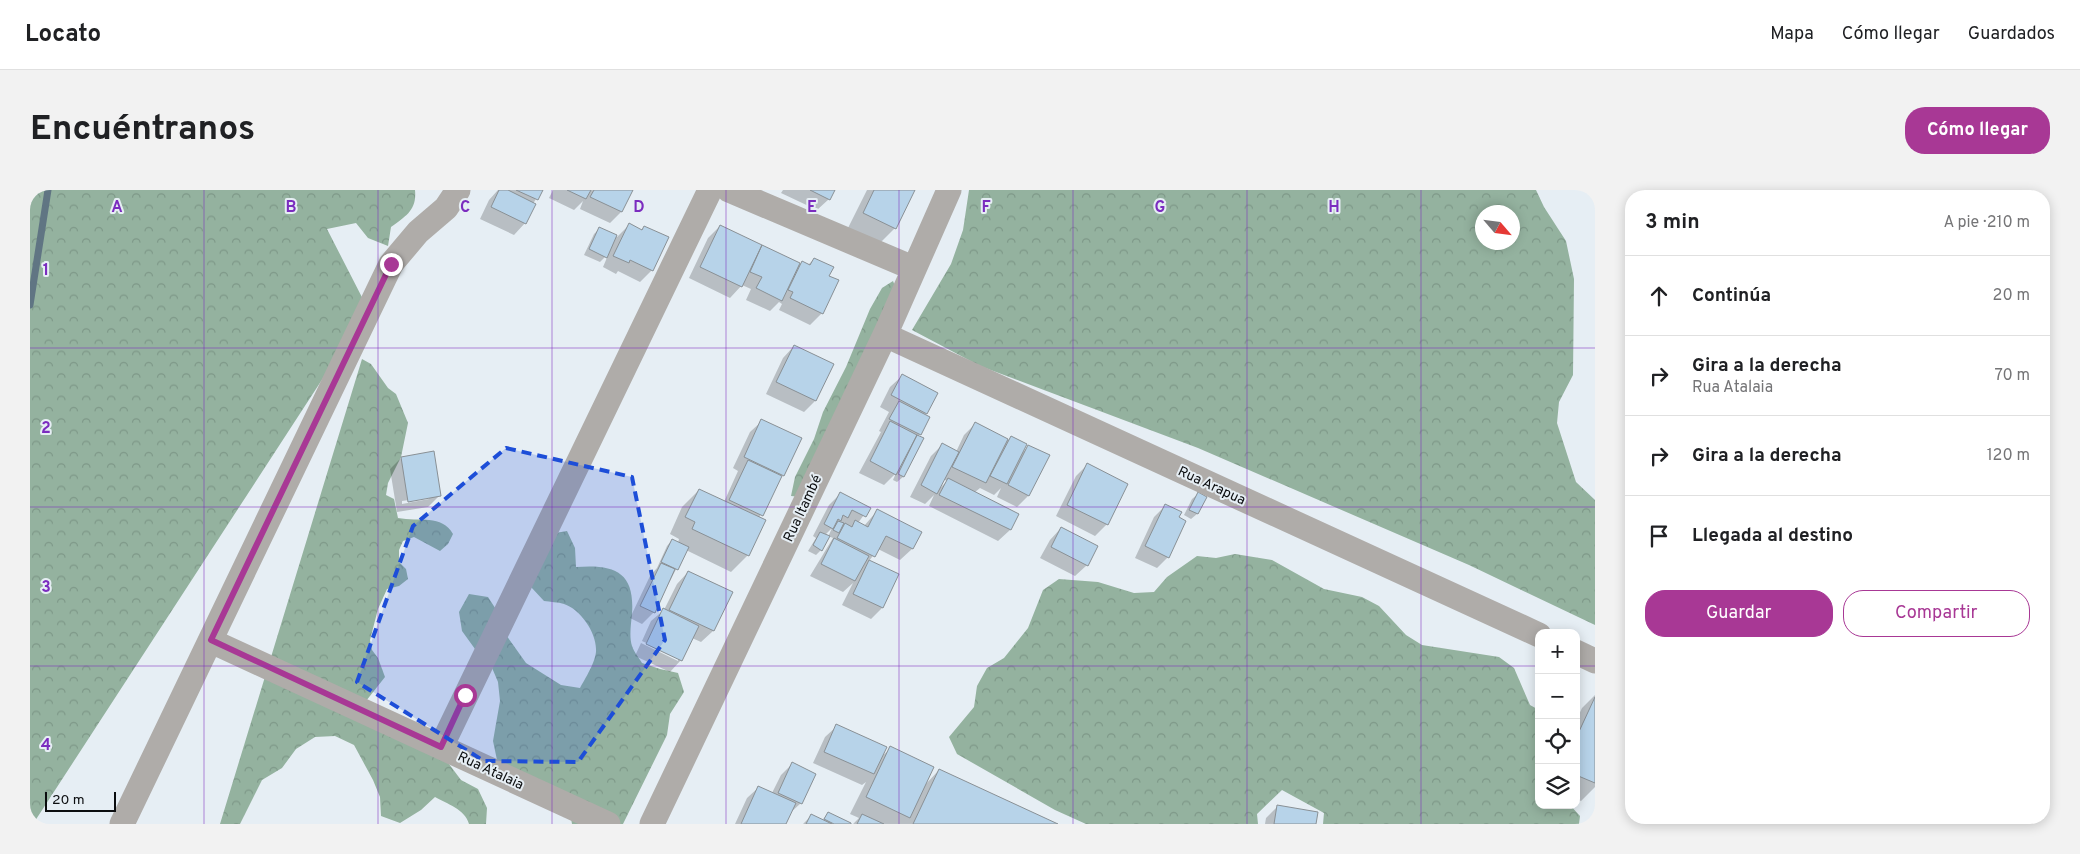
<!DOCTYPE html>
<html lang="es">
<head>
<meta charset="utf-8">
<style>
	body { margin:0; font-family:Overpass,sans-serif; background:#f2f2f2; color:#202124 }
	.controls { position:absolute; right:15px; bottom:15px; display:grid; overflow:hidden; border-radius:10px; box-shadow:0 2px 12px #0003 }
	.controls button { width:45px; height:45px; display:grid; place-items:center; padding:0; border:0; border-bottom:1px solid #e0e0e0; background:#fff; color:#202124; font:25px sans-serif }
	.compass { position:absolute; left:1445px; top:15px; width:45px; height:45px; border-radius:50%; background:#fff; box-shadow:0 2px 12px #0003; rotate:118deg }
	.scale { position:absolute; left:15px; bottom:12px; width:71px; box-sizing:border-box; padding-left:5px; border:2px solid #0b0d0f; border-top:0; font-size:14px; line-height:18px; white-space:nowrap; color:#0b0d0f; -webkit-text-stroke:4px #e6eef4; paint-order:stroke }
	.stop { position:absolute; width:15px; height:15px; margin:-11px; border:4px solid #a83895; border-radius:50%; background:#fff }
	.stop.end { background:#a83895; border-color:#fff; box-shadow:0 1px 5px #0008 }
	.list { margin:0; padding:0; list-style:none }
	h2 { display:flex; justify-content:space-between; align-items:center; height:65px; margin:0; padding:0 20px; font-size:21px }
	h2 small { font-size:16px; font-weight:400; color:#757577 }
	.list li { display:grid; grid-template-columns:32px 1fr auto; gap:15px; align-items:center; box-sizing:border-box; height:80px; padding:0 20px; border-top:1px solid #e0e0e0 }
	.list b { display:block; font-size:19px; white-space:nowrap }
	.list p { margin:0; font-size:16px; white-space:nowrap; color:#757577 }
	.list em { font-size:16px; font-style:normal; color:#757577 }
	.actions { display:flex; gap:10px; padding:15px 20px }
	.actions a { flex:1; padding:11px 0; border:1px solid #a83895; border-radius:20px; text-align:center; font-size:18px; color:#a83895 }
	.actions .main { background:#a83895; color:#fff }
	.icon { flex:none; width:28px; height:28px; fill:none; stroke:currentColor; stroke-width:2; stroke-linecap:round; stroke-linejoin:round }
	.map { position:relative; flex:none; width:1565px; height:634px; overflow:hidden; border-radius:20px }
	header { display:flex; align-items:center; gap:30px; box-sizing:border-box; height:70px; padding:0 25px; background:#fff; border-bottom:1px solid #e0e0e0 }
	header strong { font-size:24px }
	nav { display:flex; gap:28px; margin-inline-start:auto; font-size:18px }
	.intro { display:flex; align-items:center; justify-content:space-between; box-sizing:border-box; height:120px; padding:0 30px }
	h1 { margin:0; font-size:35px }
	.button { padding:12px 22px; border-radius:20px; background:#a83895; color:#fff; font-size:18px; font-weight:700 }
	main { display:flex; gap:30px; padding:0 30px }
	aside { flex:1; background:#fff; border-radius:20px; box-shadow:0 2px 12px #0003 }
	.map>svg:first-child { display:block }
	.forest { fill:url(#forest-crowns); fill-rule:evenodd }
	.shadow { fill:#0003; fill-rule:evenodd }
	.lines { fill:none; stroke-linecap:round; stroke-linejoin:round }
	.stream { stroke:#607583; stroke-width:7 }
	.building { fill:#b7d3e9; stroke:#899095 }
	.street { stroke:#afaca9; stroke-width:25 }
	.route { stroke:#a83895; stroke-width:6 }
	.marked { fill:#1d4ed8; fill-opacity:0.2; stroke:#1d4ed8; stroke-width:4; stroke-dasharray:10 6; stroke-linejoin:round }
	.grid { fill:none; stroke:#7b2cbf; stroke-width:1; stroke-opacity:0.55 }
	.labels { text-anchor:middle; stroke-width:4; stroke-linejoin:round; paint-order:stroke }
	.street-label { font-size:14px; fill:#0b0d0f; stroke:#e6eef4 }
	.grid-label { font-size:16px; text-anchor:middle; font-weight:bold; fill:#7b2cbf; stroke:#e6eef4; stroke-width:4; stroke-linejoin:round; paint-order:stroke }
</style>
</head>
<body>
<header>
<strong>Locato</strong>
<nav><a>Mapa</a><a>Cómo llegar</a><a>Guardados</a></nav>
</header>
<div class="intro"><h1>Encuéntranos</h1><a class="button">Cómo llegar</a></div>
<main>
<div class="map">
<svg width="1565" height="634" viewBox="0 0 1565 634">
	<defs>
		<pattern id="forest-crowns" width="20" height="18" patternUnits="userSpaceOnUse" patternTransform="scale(1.25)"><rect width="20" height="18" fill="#94b29f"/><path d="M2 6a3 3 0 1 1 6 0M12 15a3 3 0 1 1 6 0" fill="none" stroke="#7e9888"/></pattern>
	</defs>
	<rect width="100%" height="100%" fill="#e6eef4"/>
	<path class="forest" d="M0,0h385c2,20 -9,26 -24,37l-3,19 -20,-8 -12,-15 -29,6 41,80 -335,515h-3z
		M939,0h567l8,17 22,34 8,38 -1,96 -14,27 -2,21 19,59 19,18v125l-126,-60 -271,-117 -218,-82 -68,-36 39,-66 12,-34zM1452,22h30v30h-30z
		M863,91l4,10 -96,206 -10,-1 4,-19 19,-38 9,-27 23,-45 24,-58 12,-21z
		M332,169l9,5 17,24 8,6 12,29 -7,34 -13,26 -2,12 8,4 4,19c21,4 44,-4 55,16l-5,10 -8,7 -26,-14 -11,4 -4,9v12l7,7 2,10 -9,7 -12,3 -9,20 -8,31 2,10 6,8 7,19 -19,24 83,63 12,16 17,9 9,19 -1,16h-17c-4,-15 -22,-20 -34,-27l-14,13 -21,13 -19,-7 -1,-19 -7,-17 -19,-35 -19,-9 -20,1 -19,12 -14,19 -20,12 -22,44h-20z
		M537,341l8,17 1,19c39,-3 59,5 56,47 -1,10 -3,23 0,32 2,6 7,12 10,17l18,6 18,4 6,19 -14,22 -3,21 -44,89h-51l-4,-22 -71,-42 -4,-19 7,-40 -2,-19 -8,-19 -15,-14 -13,-18 -3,-19 10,-18 19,3 11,17 5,18 22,31 35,22 19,3c5,-9 17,-28 16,-39 0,-17 -16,-40 -32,-45 -6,-2 -14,-2 -20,-3l-13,-14 13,-52z
		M1205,364l37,6 52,29 38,8 17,9 27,29 16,10 77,12 15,11 16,37 9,5v95h31l10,11 -1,8h-256l1,-11 -42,-23 -25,24 1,10h-172l-31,-14 -98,-56 -8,-17 25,-30 3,-21 10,-18 17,-10 24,-30 15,-38 16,-11 39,3 36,11 20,-1 13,-15 30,-21 19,2z"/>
	<path class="shadow" d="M468,0h43l-8,14 -8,19 -11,12 -34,-16 9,-19z
		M523,0h78l-10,22 -11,11 -30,-14 3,-8 -9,9 -25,-12z
		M753,0h50l-4,9 -12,11 -36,-17z
		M837,0h46l-18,38 -17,17 -31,-15z
		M599,35l12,5 3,-3 8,43 -12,12 -22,-11 -2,3 -13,-7 6,-14 -9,9 -16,-7 10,-21 6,-6 17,9z
		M690,36l80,39 2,-3 6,3 6,-6 14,17 -6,37 -12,12 -31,-15 3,-6 -3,-2 -9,9 -24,-11 5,-11 -9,-4 -12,13 -41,-20 19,-40z
		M764,156l21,55 -11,11 -38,-18 17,-36z
		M872,186l24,37 -2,2 5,2 -11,20 4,2 -19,38 -6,5 -4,-2 3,-7 -12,12 -25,-12 22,-41 -2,-1 10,-19 -9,-5 10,-20z
		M732,231l38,18 -41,79 -11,37 -17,17 -45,-22 -32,62 -12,12 -12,-6 20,-42 7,-8 10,-22 5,-6 6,3 1,-4 -9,-5 12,-27 17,-17 25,12 14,-31 -5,-3 17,-36z
		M945,234l33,16 3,-2 10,16 8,-8 19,10 -20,40 -11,11 -20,-10 4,-9 -7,7 -14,-7 -6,5 43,22 -7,15 -12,11 -69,-35 5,-11 -9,9 -15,-7 21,-41 11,-11 14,7 8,-17zM913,289l4,2 -8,8z
		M371,268l39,37 -12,12 -31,5 -7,-43zM399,307v2l-27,5v-3z
		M1057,275l40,20 -20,39 -12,12 -39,-20 20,-40z
		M811,303l28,15 -11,15 6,3 13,-15 43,22 -8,16 -12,11 -22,-11 -9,12 13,47 -11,11 -29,-14 11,-22 -10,9 -33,-16 23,-38 -5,-2 -7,14 -5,5 -8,-4 8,-13 -3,-2 16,-31zM802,338l-4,9 -3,-2z
		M1168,304l7,4 -8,16 -6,5 -7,-4 8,-16z
		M1135,316l3,51 -11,11 -22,-10 19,-41z
		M1031,338l26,37 -12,11 -35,-18 10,-18z
		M658,382l43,20 -18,39 -12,11 -9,-4 -11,22 -11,12 -35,-16 6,-13 37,18v-3l-36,-17 9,-20 13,-11 13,-26z
		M1565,505v92l-14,14 -5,-2v-78l6,-13z
		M807,536l43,32 11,-10 34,37 14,-15 116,54h-202l6,-6 -9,-4 16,-32 -4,3 -49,-22 12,-26z
		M762,574l9,39 -12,11 -4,10h-50l12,-26 12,-11 13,6 9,-18z
		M1248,616l38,7 -2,11h-49l1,-6z
		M798,623l21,11h-46l8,-8 11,5z"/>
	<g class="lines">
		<path class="stream" d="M0,115l18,-115"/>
	</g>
	<path class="building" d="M469,0h9l28,14 -10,20 -35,-17z
		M486,0h27l-5,10z
		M537,0h24l-5,9z
		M564,0h39l-11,22 -32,-15z
		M780,0h25l-5,10z
		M844,0h41l-19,39 -33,-16z
		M599,33l13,7 2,-4 25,11 -16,34 -23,-11 -1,3 -16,-7z
		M690,35l42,20 -20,42 -42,-20z
		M569,37l18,8 -10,23 -18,-9z
		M732,55l38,18 -18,38 -26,-13 6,-11 -12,-5z
		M784,68l20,9 -5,9 10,4 -16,34 -33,-16 3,-6 -5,-2 14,-29 8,4z
		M764,155l40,19 -18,37 -40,-19z
		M872,184l36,19 -11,21 -36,-19z
		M869,211l31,16 -9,18 -32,-16z
		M731,229l41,19 -18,38 -40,-19z
		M860,231l27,14 -21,40 -26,-14z
		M945,232l33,17 -22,44 -34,-16z
		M887,245l7,3 -20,39 -6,-3z
		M981,246l16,8 -20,40 -17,-8z
		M912,253l17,9 -22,42 -16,-9z
		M998,255l22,10 -21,41 -21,-11z
		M404,261l7,45 -33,6 -7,-45z
		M718,270l34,16 -19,40 -34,-16z
		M1057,273l41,21 -20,41 -41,-20z
		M918,288l71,36 -8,16 -72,-35z
		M669,299l67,31 -17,36 -57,-27 3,-7 -10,-5z
		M810,302l31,16 -5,9 -14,-7 -4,8 -5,-3 -2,6 -3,-2 -5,10 -9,-5z
		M1168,302l9,5 -9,17 -9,-4z
		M1135,314l17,8 -3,5 7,4 -17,37 -24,-12z
		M847,319l45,23 -9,17 -27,-13 -11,21 -38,-19 8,-15 7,4 3,-7 13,7z
		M808,331l6,2 -5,10 -6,-3z
		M1031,337l37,19 -10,20 -37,-19z
		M790,342l10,4 -8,15 -9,-6z
		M804,348l35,18 -14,25 -34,-17z
		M642,349l17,8 -11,23 -17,-8z
		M839,370l30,14 -16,34 -30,-14z
		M631,373l14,6 -20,44 -15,-7z
		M658,381l45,21 -19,39 -45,-21z
		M633,418l36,18 -17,35 -36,-17z
		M1565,507v86l-19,-8v-37z
		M806,534l51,23 -13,27 -50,-22z
		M860,556l44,21 -24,51 -44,-21z
		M762,572l24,12 -14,30 -24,-11z
		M909,579l119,55h-145z
		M728,596l38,17 -10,21h-45z
		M1247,615l41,7 -2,12h-42z
		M798,622l23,11v1h-17l-10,-5z
		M781,624l21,10h-26z
		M832,624l22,10h-27z"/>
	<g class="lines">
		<path class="street" d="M699,0l184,78
			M855,145l654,300
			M181,451l397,183
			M1546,462l19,9
			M411,557l269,-557
			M92,634l269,-560 27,-32 28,-24 12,-18
			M622,634l233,-489 64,-145"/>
	</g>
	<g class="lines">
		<path class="route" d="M361,74l-180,376 230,107 24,-52"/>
	</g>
	<path class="marked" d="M476,258l126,29 33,163 -87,122 -94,-1 -127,-79 56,-156z"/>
	<path class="grid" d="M174,0v634M348,0v634M522,0v634M696,0v634M869,0v634M1043,0v634M1217,0v634M1391,0v634M0,158h1565M0,317h1565M0,476h1509M1546,476h19"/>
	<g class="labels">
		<g class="street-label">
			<text transform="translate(1182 295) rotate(25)" y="5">Rua Arapua</text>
			<text transform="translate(772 318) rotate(-65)" y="5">Rua Itambé</text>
			<text transform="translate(461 580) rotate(25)" y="5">Rua Atalaia</text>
		</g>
	</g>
	<g class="grid-label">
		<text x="87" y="22">A</text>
		<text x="261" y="22">B</text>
		<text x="435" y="22">C</text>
		<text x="609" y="22">D</text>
		<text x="782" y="22">E</text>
		<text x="956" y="22">F</text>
		<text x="1130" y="22">G</text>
		<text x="1304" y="22">H</text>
		<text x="16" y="85">1</text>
		<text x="16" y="243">2</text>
		<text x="16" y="402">3</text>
		<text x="16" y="560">4</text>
	</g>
</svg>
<div class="controls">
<button>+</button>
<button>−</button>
<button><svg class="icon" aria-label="locate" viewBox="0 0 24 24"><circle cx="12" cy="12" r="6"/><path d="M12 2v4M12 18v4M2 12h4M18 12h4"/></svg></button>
<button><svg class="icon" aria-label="layers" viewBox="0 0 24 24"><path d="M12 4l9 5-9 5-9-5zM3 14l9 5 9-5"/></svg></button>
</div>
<svg class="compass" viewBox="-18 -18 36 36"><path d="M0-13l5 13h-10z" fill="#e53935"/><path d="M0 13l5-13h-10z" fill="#757577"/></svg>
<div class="scale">20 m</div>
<div class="stop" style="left:435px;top:505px"></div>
<div class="stop end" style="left:361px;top:74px"></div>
</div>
<aside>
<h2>3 min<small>A pie · 210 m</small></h2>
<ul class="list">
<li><svg class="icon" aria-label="ahead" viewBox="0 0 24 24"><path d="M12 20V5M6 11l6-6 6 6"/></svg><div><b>Continúa</b></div><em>20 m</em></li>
<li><svg class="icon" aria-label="right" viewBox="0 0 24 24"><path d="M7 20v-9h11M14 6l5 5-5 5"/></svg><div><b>Gira a la derecha</b><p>Rua Atalaia</p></div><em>70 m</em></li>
<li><svg class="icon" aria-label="right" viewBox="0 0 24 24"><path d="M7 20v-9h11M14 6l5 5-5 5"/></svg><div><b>Gira a la derecha</b></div><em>120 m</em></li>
<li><svg class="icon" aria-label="arrive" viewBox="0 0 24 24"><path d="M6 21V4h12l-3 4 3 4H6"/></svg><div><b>Llegada al destino</b></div></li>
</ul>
<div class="actions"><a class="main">Guardar</a><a>Compartir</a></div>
</aside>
</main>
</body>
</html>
